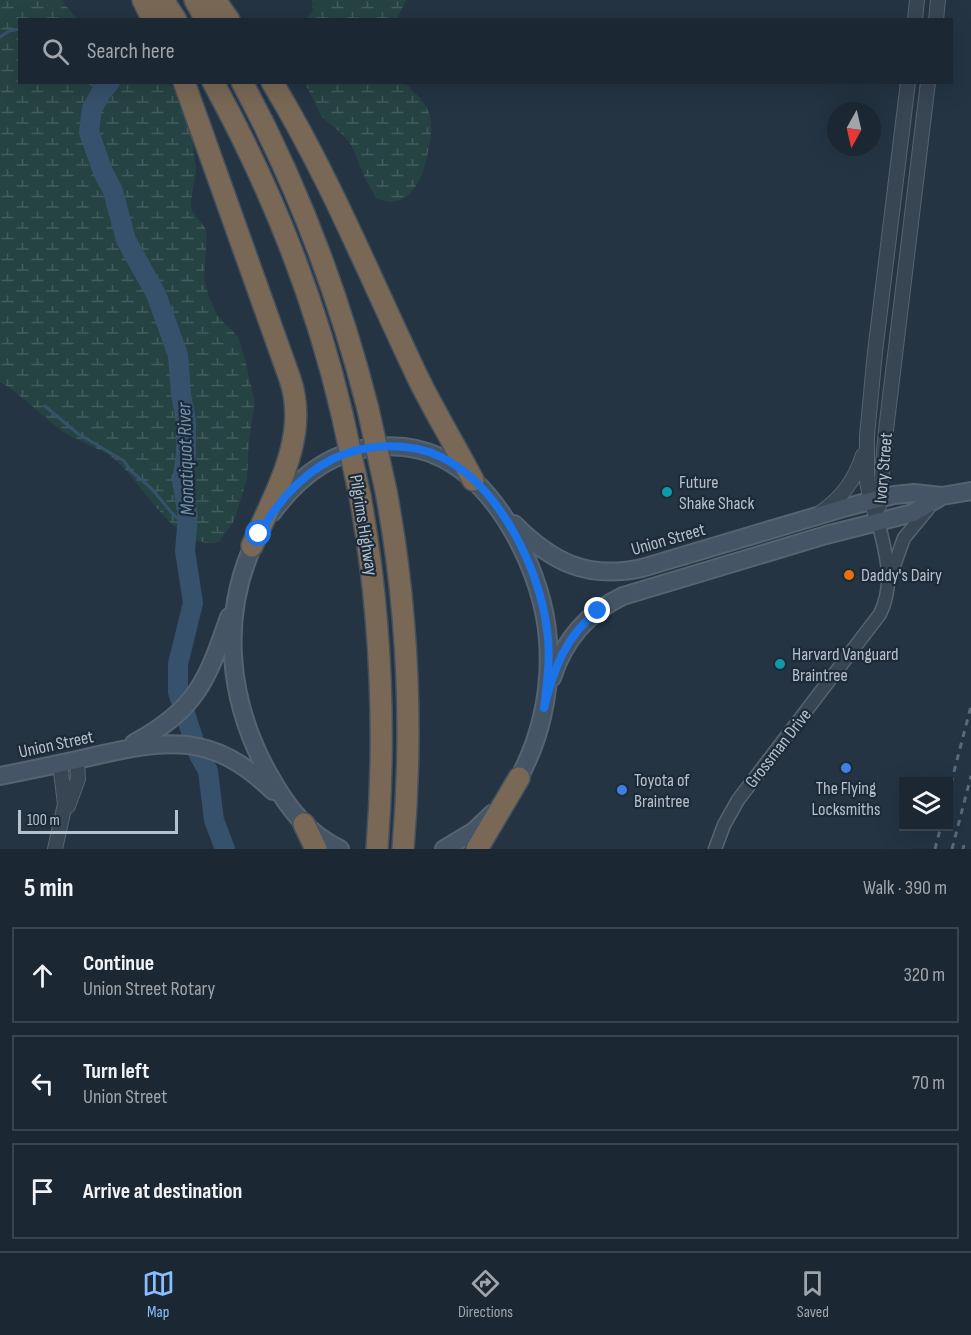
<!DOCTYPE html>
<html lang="en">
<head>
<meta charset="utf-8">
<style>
	body { margin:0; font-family:"Sofia Sans Condensed",sans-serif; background:#28333e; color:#f1f3f6 }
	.controls { position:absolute; right:18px; bottom:18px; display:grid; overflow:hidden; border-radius:0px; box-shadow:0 6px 24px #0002 }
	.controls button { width:54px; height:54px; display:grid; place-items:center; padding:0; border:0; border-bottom:2px solid #39444d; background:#1b2732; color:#f1f3f6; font:30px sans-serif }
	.compass { position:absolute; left:827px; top:102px; width:54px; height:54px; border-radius:50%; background:#1b2732; box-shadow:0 6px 24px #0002; rotate:188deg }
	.scale { position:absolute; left:18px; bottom:15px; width:160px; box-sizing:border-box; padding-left:6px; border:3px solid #b5c0cd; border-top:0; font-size:16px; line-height:21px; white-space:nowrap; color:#b5c0cd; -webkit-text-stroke:4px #1d2a38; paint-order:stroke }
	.stop { position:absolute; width:18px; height:18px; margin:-14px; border:4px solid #1a73e8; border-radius:50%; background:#fff }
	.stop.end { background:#1a73e8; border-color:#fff; box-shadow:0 2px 6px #0008 }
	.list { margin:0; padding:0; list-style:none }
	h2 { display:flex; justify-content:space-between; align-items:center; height:78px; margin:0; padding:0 24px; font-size:26px }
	h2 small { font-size:20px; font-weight:400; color:#a0a5ac }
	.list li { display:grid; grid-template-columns:39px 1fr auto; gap:18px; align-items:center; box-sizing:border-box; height:96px; margin:0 12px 12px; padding:0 12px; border:2px solid #39444d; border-radius:0px }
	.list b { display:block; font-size:22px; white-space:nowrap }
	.list p { margin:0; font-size:20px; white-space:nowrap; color:#a0a5ac }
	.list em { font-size:20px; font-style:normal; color:#a0a5ac }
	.icon { flex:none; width:33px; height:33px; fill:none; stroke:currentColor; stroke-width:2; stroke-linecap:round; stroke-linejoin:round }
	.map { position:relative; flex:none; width:971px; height:849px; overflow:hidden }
	.search { position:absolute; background:#1b2732; box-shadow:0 6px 24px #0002; left:18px; right:18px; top:18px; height:66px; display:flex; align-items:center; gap:15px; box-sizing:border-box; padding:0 21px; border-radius:0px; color:#a0a5ac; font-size:22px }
	.sheet { height:402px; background:#1b2732 }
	nav { display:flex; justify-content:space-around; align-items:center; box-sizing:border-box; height:84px; border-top:2px solid #39444d; background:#1b2732; font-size:16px; color:#a0a5ac }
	nav a { display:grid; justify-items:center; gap:3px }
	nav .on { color:#88c0ff }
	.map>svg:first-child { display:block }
	.wetland { fill:url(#wetland-marsh) }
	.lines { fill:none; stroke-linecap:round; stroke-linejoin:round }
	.stream { stroke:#36516c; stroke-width:3 }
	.river { stroke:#36516c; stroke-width:20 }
	.minor-casing { stroke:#566370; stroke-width:15 }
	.tertiary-casing { stroke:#566370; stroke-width:16 }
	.secondary-casing { stroke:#566370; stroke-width:20 }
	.motorway-casing { stroke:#43505d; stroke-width:24 }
	.minor { stroke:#384553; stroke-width:12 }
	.tertiary { stroke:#384553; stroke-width:14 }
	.secondary { stroke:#465566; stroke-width:16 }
	.motorway { stroke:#796855; stroke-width:21 }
	.rail { stroke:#5a6a7a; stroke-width:3; stroke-dasharray:6 6; stroke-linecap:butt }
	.motorway-bridge-casing { stroke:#43505d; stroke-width:24; stroke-linecap:butt }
	.motorway-bridge { stroke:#796855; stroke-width:21 }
	.route { stroke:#1a73e8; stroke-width:8 }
	.culture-dot { fill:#0f9aa8; stroke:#1d2a38; stroke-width:2 }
	.food-dot { fill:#e8710a; stroke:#1d2a38; stroke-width:2 }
	.shop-dot { fill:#3f7fe0; stroke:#1d2a38; stroke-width:2 }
	.labels { text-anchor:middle; stroke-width:4.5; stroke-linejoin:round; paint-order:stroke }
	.street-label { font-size:18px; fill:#b5c0cd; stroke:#1d2a38 }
	.poi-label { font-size:18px; fill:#b5c0cd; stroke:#1d2a38; text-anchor:start }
	.water-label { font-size:20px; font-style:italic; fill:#7294b2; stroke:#1d2a38 }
</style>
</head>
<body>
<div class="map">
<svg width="971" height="849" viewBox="0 0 971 849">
	<defs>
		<pattern id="wetland-marsh" width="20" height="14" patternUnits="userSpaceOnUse" patternTransform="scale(1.5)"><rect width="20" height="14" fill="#264344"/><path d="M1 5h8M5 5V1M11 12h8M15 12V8" fill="none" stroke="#435c5e"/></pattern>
	</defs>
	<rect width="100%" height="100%" fill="#243443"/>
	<path class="wetland" d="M0,0h61l16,19 -57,1v62l148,1 8,7 8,19 8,27 4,35 -5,31 1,9 13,17 2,8 -3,43 5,18 8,18 21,22 6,18 11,48 -6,35 -2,41 -13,42 -15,21c-44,10 -76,-61 -106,-84 -14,-11 -33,-15 -48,-25 -23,-16 -41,-37 -65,-51z
		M312,0h94l-9,19h-91l7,-9z
		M305,83h100c10,10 21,19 25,33 3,12 0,24 -2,36 -5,27 -19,61 -52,46l-11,-20 -13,-32 -9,-11 -21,-18z"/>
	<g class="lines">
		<path class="stream" d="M0,37l9,-6 11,-2
			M89,82l12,11
			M45,406l32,27 47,28 6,9 22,19 19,23 6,6 11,5"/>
		<path class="river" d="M110,82l-9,11 -9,16 -3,23 14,40 10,19 13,49 30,54 22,61 3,39 5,28v32l-4,27 6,35 -3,35 8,52 -15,61v28l20,61 10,18 6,49 11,29"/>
		<defs>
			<path id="minor" d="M891,574l13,-36 24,-29
				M715,849l9,-24 14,-25 142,-186c15,-31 6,-60 -2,-93"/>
			<path id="tertiary" d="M915,20l2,-20
				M936,20l2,-20
				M879,506l7,-76 42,-348
				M820,513c22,-15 35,-33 43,-58
				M878,521l-7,-20 -4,-19v-46l8,-84 33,-270
				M68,806l10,-27 -1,-19
				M55,849l10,-45 -5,-40"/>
			<path id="secondary" d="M272,513c26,-36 59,-62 104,-66 22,-2 46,1 66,11 59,30 102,118 106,182 4,51 -8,104 -35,148
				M514,524c38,38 73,56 128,44l205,-61 47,-12 20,-2 28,3 29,-5
				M257,537c-39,79 -29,167 14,241 17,30 37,56 69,71
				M552,678c12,-38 35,-65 71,-82l203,-61 87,-22 29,-17
				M134,743c62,-33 73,-62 95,-126
				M0,776c30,-6 60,-12 90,-19 78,-18 122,-25 183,34
				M444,849l30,-18 19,-18"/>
			<path id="motorway" d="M143,0l10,20
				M163,0l13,20
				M195,0l11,20
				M215,0l14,20
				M184,82l106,297c20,58 -16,115 -38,167
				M213,82c57,104 102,216 129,332
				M242,82c56,104 97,213 126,327
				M272,82c57,94 98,195 145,294 17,35 38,69 56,104
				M386,491c22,118 27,239 17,358
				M360,496c21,117 26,235 17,353
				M304,824l12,25
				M477,849l42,-71"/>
		</defs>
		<use href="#minor" class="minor-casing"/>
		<use href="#tertiary" class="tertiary-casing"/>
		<use href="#secondary" class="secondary-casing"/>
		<use href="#motorway" class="motorway-casing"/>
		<use href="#minor" class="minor"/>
		<use href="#tertiary" class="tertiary"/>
		<use href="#secondary" class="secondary"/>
		<use href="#motorway" class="motorway"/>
		<path class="rail" d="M948,795l23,-89
			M935,849l6,-23
			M952,849l19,-73
			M963,849l1,-4"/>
		<defs>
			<path id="motorway-bridge" d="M368,409l18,82
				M342,414l18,82"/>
		</defs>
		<use href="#motorway-bridge" class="motorway-bridge-casing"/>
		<use href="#motorway-bridge" class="motorway-bridge"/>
	</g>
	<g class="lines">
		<path class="route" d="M259,534c26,-45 62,-81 115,-87 23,-2 47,0 67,10 58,28 99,112 106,173 4,26 0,52 -3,78 10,-39 21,-72 54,-97"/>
	</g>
	<g class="culture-dot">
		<circle cx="667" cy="492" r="6"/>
		<circle cx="780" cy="664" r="6"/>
	</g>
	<circle class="food-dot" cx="849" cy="575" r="6"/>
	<g class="shop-dot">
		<circle cx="846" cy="768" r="6"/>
		<circle cx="622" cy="790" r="6"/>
	</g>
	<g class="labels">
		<g class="street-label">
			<text transform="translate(883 468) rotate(-85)" y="6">Ivory Street</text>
			<text transform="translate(364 525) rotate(81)" y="6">Pilgrims Highway</text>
			<text transform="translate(668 539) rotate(-16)" y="6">Union Street</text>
			<text transform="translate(56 744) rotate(-12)" y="6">Union Street</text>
			<text transform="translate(778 748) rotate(-52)" y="6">Grossman Drive</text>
		</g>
		<g class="poi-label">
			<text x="679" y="488">Future<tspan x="679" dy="21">Shake Shack</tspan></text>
			<text x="861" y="581">Daddy's Dairy</text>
			<text x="792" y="660">Harvard Vanguard<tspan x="792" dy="21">Braintree</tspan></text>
			<text x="634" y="786">Toyota of<tspan x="634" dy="21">Braintree</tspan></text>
			<text x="846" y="794" text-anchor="middle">The Flying<tspan x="846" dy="21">Locksmiths</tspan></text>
		</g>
		<g class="water-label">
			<text transform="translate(185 459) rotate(-92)" y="7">Monatiquot River</text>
		</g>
	</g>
</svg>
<div class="controls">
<button><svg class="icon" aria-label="layers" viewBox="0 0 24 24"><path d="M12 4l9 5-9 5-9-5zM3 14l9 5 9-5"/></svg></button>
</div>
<svg class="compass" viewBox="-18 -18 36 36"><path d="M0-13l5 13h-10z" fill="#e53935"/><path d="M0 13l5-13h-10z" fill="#a0a5ac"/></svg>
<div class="scale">100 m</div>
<div class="stop" style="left:259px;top:534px"></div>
<div class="stop end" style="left:598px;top:611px"></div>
<div class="search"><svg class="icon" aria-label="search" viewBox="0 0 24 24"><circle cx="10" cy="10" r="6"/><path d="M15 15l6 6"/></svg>Search here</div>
</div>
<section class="sheet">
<h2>5 min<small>Walk · 390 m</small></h2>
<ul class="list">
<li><svg class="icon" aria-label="ahead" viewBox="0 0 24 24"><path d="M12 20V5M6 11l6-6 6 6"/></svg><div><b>Continue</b><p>Union Street Rotary</p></div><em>320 m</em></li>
<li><svg class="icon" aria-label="left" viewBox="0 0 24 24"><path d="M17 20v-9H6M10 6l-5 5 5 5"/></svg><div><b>Turn left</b><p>Union Street</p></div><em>70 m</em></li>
<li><svg class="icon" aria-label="arrive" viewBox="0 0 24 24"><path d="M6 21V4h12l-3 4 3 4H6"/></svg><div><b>Arrive at destination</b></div></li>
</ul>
</section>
<nav>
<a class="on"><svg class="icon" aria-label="map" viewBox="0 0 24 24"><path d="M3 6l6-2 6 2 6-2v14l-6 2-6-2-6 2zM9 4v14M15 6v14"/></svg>Map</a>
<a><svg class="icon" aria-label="directions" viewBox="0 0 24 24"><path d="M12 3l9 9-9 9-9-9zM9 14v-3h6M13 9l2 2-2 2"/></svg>Directions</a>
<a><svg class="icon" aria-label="saved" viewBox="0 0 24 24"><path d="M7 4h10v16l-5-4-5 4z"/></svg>Saved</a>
</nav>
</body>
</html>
